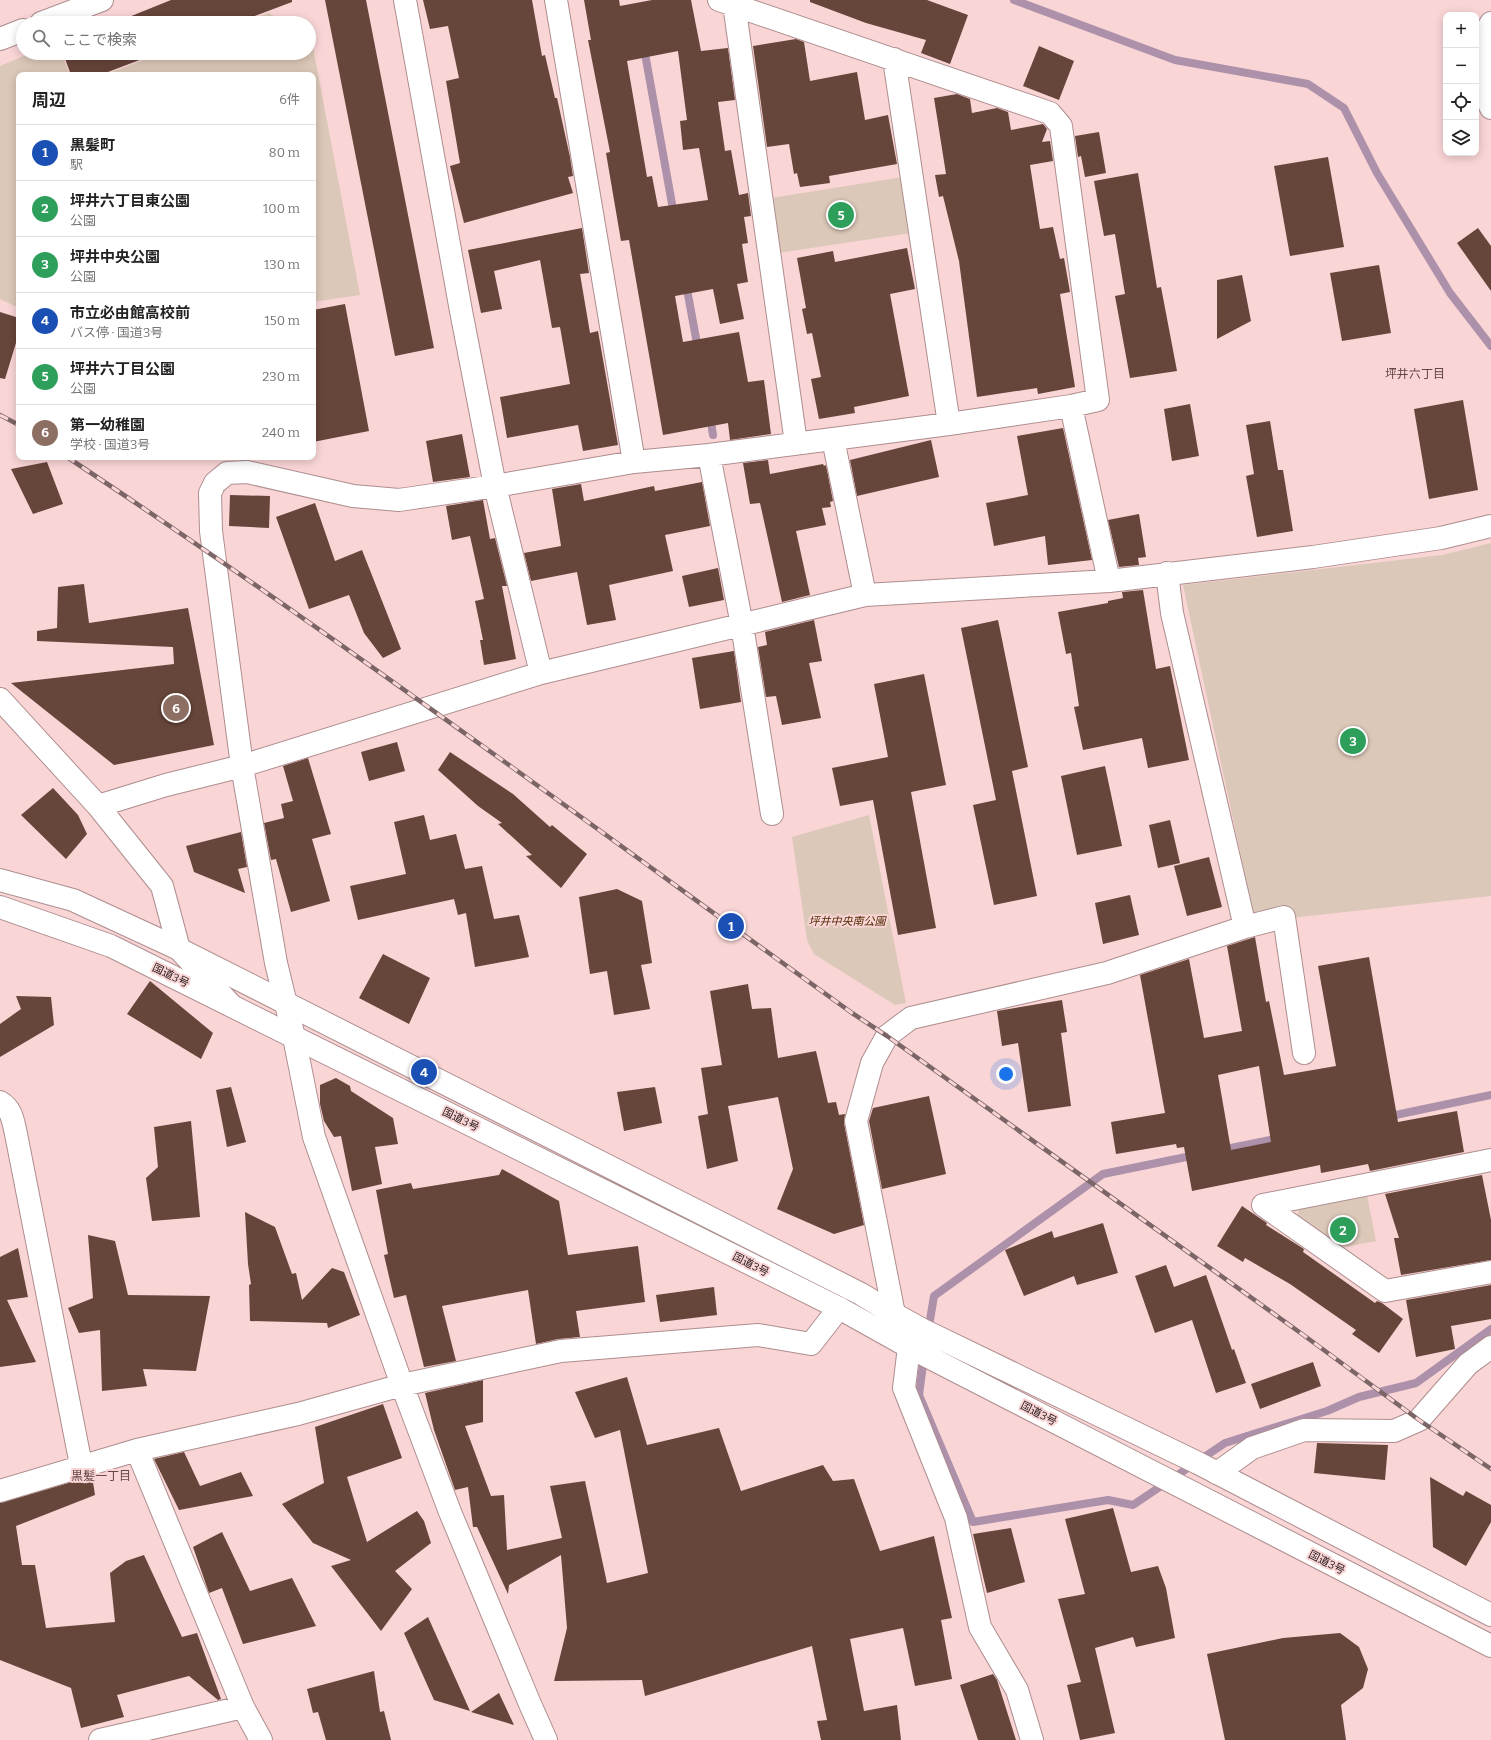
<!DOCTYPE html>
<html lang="ja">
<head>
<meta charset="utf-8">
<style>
	body { margin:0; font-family:Bitter,"Noto Sans JP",serif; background:#f2f2f2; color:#222 }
	.controls { position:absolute; right:12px; top:12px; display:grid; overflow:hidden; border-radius:8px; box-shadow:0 2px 10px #0003 }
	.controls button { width:36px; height:36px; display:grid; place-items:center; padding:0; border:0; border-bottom:1px solid #e0e0e0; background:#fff; color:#222; font:20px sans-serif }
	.you { position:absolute; left:1006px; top:1074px; width:14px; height:14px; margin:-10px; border:3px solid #fff; border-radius:50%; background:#1a73e8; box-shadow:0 0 0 6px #1a73e833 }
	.badge { display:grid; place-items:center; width:26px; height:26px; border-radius:50%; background:#0f766e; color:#fff; font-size:13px; font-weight:700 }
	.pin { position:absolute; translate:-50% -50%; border:2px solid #fff; box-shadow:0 1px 4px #0006 }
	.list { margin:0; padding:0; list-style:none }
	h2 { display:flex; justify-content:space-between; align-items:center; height:52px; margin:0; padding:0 16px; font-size:17px }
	h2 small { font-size:13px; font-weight:400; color:#767676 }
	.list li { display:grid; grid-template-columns:26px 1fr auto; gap:12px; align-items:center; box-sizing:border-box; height:56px; padding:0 16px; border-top:1px solid #e0e0e0 }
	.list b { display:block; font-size:15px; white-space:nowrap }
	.list p { margin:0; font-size:13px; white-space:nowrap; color:#767676 }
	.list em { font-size:13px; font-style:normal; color:#767676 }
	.icon { flex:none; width:22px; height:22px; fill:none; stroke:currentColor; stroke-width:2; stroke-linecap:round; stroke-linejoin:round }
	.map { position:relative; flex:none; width:1491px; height:1740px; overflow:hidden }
	.search { position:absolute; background:#fff; box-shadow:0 2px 10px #0003; left:16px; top:16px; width:300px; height:44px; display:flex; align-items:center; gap:10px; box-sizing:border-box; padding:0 14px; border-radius:22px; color:#767676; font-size:15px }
	.panel { position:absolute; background:#fff; box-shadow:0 2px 10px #0003; left:16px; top:72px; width:300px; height:388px; border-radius:8px }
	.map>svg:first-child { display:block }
	.green { fill:#dcc8b8 }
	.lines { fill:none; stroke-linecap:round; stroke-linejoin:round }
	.stream { stroke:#ad90a9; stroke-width:8 }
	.building { fill:#66453a; fill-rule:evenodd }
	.minor-casing { stroke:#ae8d8e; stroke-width:24 }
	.highway-casing { stroke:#ae8d8e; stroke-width:24 }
	.minor { stroke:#fff; stroke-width:22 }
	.highway { stroke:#fff; stroke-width:22 }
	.rail-casing { stroke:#7b6566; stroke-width:4.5 }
	.rail { stroke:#f9d5d6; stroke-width:3; stroke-dasharray:9; stroke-linecap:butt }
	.labels { text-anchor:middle; stroke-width:4; stroke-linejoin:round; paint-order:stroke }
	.park-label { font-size:11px; font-style:italic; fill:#512900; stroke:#f9d5d6 }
	.street-label { font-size:11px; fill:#221617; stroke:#f9d5d6 }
	.neighbourhood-label { font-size:12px; fill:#634647; stroke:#f9d5d6 }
</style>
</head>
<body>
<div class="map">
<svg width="1491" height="1740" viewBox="0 0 1491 1740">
	<rect width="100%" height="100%" fill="#f9d5d6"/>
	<path class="green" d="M269,13l15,10h-42z
		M309,40l3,2 48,253 -47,7v-227h-209l59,-22h146z
		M31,53h30l9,22h-51v233l-19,-9v-233z
		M903,177l8,56 -133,20 -7,-55z
		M1491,543v353l-236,26 -72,-337 259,-30z
		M869,815l37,188 -11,2 -81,-51 -7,-14 -15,-103z
		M1367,1195l9,46 -37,7 -42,-29 2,-11z"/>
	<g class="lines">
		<path class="stream" d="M1014,0l161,60 133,24 36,24 33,65 73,120 41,53
			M644,48l30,167
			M686,284l12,65
			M710,416l3,19
			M1386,1117l105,-22
			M1221,1150l59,-12
			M928,1332l6,-36 169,-122 93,-19
			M924,1357l-5,38 54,127 135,-22 25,5 92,-62 102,-32 32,-14 57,-14 75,-54"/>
	</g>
	<path class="building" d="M171,0h121v2l-56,21h-122z
		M325,0h41l68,348 -39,8z
		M423,0h109l10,56 3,-1 10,43h2l13,59 3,19 -5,1 5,16 -109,30 -14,-57 10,-3 -14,-82 13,-3 -11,-52 -18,3z
		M584,0h35l1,6 32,-6h39l10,51 27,-3 7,52 -17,2 7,49 6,-1 8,45 9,-2 3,23 -7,1 4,26 -6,1 6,38 -11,2 7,35 -24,5 -7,-35 -38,7 8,46 56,-10 9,50 16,-2 7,54 -41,6 -2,-17 -65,12 -34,-195 -8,1 -15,-88 4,-1 -22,-112h3zM678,51l9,69 -7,1 3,29 16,-2 9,52 -50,7 -6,-31 -5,1 -20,-116z
		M810,0h117l41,15 -18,49 -29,-11 5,-13 -60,-17 -56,-21z
		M796,39l8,3 6,39 47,-9 8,48 23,-5 9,49 -68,12 1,7 -30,4 -3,-14 -3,1 -5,-30 -22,3 -14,-101z
		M1039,46l35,15 -15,39 -36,-14z
		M63,53h95l-58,22h-29z
		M957,94l13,5 2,14 25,-5 11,4 3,18 32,-6 4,5 -5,13 8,-1 3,20 -23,4 10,64 13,-2 7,32 4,-1 6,34 -10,2 15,93 -37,7 -1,-6 -60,9 -18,-136 -16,-65 -4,1 -4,-22 11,-1 -12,-76z
		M1099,132l7,41 -21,4 -4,-21 -3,1 -3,-21z
		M1328,157l16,90 -54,9 -16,-90z
		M1138,173l19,115 4,-1 16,84 -47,7 -15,-82 10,-2 -10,-60 -11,2 -10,-55z
		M582,228l7,45 -9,1 10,59 8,-2 20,114 -35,6 -5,-26 -71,13 -7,-41 70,-13 -10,-57 -8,1 -12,-68 -46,11 8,38 -21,4 -13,-63z
		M1478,228l13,18v45l-34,-48z
		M907,248l8,41 -25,5 19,102 -55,11 1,6 -36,6 -8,-40 10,-2 -9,-44 -5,1 -5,-25 4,-1 -9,-50 36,-7 2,11z
		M1379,265l12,68 -49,8 -12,-68z
		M1242,275l9,46 -34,18v-59z
		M345,304l24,127 -56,11v-132z
		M0,312l19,6v15l-14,46 -5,-1z
		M1463,400l15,90 -49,9 -15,-90z
		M1190,404l9,52 -27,5 -8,-52z
		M1270,421l8,49h5l10,61 -36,6 -11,-61 8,-2 -8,-49z
		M1063,428l29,132 -44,5 -3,-29 -51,10 -8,-43 42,-8 -11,-59z
		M462,434l8,43 -37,5 -7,-41z
		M931,440l8,37 -82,19 -7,-36z
		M768,460l2,14 53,-10 1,2 2,-1 7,36 -3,1 1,5 -9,1 4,17 -30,6 14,64 -28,7 -22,-99 -10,1 -7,-41z
		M47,462l16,42 -30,10 -22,-45z
		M702,482l8,44 -45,9 8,36 -64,14 7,35 -29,5 -10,-53 -46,9 -7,-28 37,-7 -9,-57 29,-5 3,17 70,-15 1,5z
		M230,495l40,1 -1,32 -40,-2z
		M483,500l7,39 5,-1 12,48h-5l14,73 -32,6 -4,-25h3l-8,-39 9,-2 -14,-63 -18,4 -6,-34z
		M315,503l20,58 27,-11 39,99 -18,9 -19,-25 -15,-38 -40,14 -33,-92z
		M1139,514l7,43 -8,1 1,7 -20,2 -11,-47z
		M718,568l6,32 -35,7 -7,-31z
		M84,584l5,39 99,-15 26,137 -100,20 -103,-82 163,-19 -1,-17 -136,-6v-10l20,-3 1,-41z
		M1143,590l13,79 14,-3 19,94 -41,8 -6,-30 -59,12 -9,-43 5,-1 -8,-53 -5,1 -8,-42 50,-9v-2l15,-3 -1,-6z
		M814,620l8,41 -13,2 12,55 -39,7 -6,-29 -10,1 -8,-50 9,-2 -2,-13z
		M998,620l30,147 -16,4 25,125 -43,9 -21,-100 23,-5 -35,-172z
		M734,651l7,51 -41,7 -8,-51z
		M924,674l22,111 -35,7 25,136 -38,7 -25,-135 -33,6 -8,-38 56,-11 -14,-73z
		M397,742l8,29 -36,10 -8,-29z
		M450,752l63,42 37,33 2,-2 35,29 -26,34 -35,-32 6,-1 -34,-31 4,-1 -24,-17 -40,-36z
		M308,758l23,76 -19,5 18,62 -39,11 -15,-53 -5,1 -7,-37 20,-5 -3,-14 12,-3 -10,-35z
		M1105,766l17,80 -45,9 -16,-79z
		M53,788l25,27 9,19 -21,25 -45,-44z
		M424,815l6,25 26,-6 9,35 17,-3 12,53 25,-4 10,42 -54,10 -9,-54 -8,2 -4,-16 -96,21 -8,-34 56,-12 -12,-52z
		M1170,820l10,43 -22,5 -9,-43z
		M241,832l6,35 -9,2 7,24 -51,-21 -8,-26z
		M1209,857l13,50 -35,9 -13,-50z
		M617,889l25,12 10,62 -11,2 9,44 -36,6 -7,-44 -17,3 -11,-77z
		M1130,895l9,40 -36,9 -8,-41z
		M1255,937l11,65 3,-1 15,74 52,-9 -18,-100 51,-9 29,165 59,-11 7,41 -94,19 -2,-7 -47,9 -1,-8 -128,26 -8,-44 -7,1 -1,-4 -60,10 -5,-32 54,-9 -25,-138 49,-16 15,79 38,-7 -15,-85zM1259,1066l12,76 -40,8 -13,-75z
		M383,954l47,24 -21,46 -50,-26z
		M150,981l63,52 -12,26 -74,-45z
		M748,984l4,25 19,-1 7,50 38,-7 12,52 8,-1 3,13 6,-1 -1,9 20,102 -30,9 -57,-25 16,-40 -15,-72 -50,9 10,55 -31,8 -9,-53 10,-2 -7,-46 21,-3 -12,-74z
		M16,996l35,1 3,28 -54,32v-33l21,-15z
		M1062,1000l5,32 -6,1 10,73 -43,6 -10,-69 -16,3 -5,-35z
		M336,1078l14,8 1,5 42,27 5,26 -23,3 7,37 -30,7 -11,-55 -7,1 -10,-16 -4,-17v-19z
		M231,1087l15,55 -19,5 -11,-57z
		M655,1087l7,36 -38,8 -7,-39z
		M929,1096l17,78 -64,15 -13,-68 4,-13z
		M191,1121l9,96 -48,4 -6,-43 12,-11 -4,-40z
		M502,1169l57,32 9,54 70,-9 7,56 -69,9 4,26 -22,2 -22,5 -8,-54 -86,16 14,55 -32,6 -18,-72 -12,3 -10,-43 4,-1 -12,-64 35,-7 2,6 86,-14z
		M1482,1175l9,45v40l-90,15 -7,-37h5l-14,-44z
		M1242,1206l25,17 -1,2 38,24 -1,3 72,51 2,-2 5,2 21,16 -24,34 -27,-19 4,-4 -66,-46 -45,-26 -2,4 -26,-16z
		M245,1212l30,15 17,47 4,-1 6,27 30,-32 12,4 16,43 -32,13 -1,-5 -77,-2 -1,-36 2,-1 -3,-20z
		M1103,1223l15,50 -41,12 -3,-9 -50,20 -19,-46 47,-19 2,7z
		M88,1235l27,6 13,54 82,1 -14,75 -53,-2 4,17 -45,5 -2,-61 -21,3 -11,-25 25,-10z
		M18,1248l10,49 -21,3 29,62 -36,5v-110z
		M1166,1265l8,22 32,-12 26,75 2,-1 12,34 -30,10 -24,-73 -37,13 -20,-57z
		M1491,1285v34l-40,7 4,23 -39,8 -10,-57z
		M714,1287l3,28 -57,7 -4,-27z
		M1313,1362l8,24 -61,23 -9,-25z
		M627,1377l20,68 72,-17 22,63 82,-26 10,16 21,-2 26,72 54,-15 18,82 -11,2 11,59 -37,7 -12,-58 -53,11 14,72 33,-6 4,35h-80l-4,-19 10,-1 -15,-74 -167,50 -3,-16 -88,1 13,-53 -6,-73 -52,30 -1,9 -31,-67h-4l-5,-40 -13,3 -21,-60 -9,-37 58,-13v42l-18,4 26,70 13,-1 3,55 55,-12 -12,-52 35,-5 22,102 41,-10 -28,-143 -25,8 -20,-46z
		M383,1404l19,54 -55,19 20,65 50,-31 7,10 7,22 -36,28 17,18 -31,42 -50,-65 20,-6 -38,-17 -31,-39 42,-21 -9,-56z
		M1317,1443l71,2 -3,35 -71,-7z
		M184,1452l16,34 41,-14 12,24 -74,14 -25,-51z
		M92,1476l3,19 -79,31 6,39h13l11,63 69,-6 -5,-49 16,-12 18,-6 38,82 15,-4 24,66 -3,1 -29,-24 -72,19 7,22 -43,11 -10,-40 -71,-28v-157z
		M1430,1477l33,19 3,-5 25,14v17l-25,44 -33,-19z
		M1113,1508l18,64 27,-6 8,22 9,50 -39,9 -3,-10 -38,11 20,85 -35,7 -13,-55 14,-3 -23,-83 27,-5 -20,-75z
		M1011,1528l14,54 -38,11 -14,-59z
		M222,1532l28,59 42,-13 24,48 -73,18 -21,-56 -13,5 -16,-46z
		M428,1617l42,94 -36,-11 -30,-67z
		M1340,1633l19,14 9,22 -5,19 -22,17 5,35h-121l-18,-86 76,-16z
		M374,1671l6,41 4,-1 7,29h-65l-8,-28 -5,1 -6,-24z
		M993,1674l4,6 19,60h-38l-18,-55z
		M499,1693l15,32 -43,-13z"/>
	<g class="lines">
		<defs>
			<path id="minor" d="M405,0l56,311 34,175 46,187
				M556,0l78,462
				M734,4l62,439
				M41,23l61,-23
				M1491,23l-8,13 2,59 6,13
				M0,39l23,-9
				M894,59l55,365
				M1071,406l38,175
				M833,439l32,156
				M709,455l33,170 30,189
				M0,699l98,107 64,80 17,63 51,55
				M98,806l68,-21 76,-19 299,-93 324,-78 244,-14 204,-24 128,-19 50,-12
				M1245,927l39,-10 20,136
				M0,1102c12,7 13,19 16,32l65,331
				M1491,1160l-228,45 122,86 106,-19
				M894,1314l-38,-193 16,-58 15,-27 24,-18 196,-45 138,-46 -73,-314 -5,-40
				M909,1347l-5,41 52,130 24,109 37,63 15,50
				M137,1450l106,257 18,33
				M1217,1473l35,-25 52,-18 90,1 25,-11 49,-56 23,-17
				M0,1491l137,-41 161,-36 104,-29 159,-34 197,-16 53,9 28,-36
				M100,1740l143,-33
				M546,1740l-16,-36 -80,-192 -48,-127 -88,-248 -20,-100 -18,-74 -34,-197 -31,-235 -1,-38 5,-10 12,-10 20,-1 106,24 46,4 96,-14 139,-24 75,-7 240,-31 122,-18 27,-6 -37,-274 -11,-13 -331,-113"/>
			<path id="highway" d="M0,880l73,20 106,49 682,345 33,20 29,16 275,133 293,152
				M0,907l111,39 728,362 70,39 582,299"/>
		</defs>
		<use href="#minor" class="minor-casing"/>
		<use href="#highway" class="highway-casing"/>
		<use href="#minor" class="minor"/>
		<use href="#highway" class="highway"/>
		<defs>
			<path id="rail" d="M0,415l19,10
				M67,457c267,177 525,369 785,556l35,23 415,298 117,86 72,49"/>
		</defs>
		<use href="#rail" class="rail-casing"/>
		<use href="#rail" class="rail"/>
	</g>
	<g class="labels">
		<g class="park-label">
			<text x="847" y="925">坪井中央南公園</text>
		</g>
		<g class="street-label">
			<text transform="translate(171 975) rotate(26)" y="4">国道3号</text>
			<text transform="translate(461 1119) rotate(26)" y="4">国道3号</text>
			<text transform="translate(751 1264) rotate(27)" y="4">国道3号</text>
			<text transform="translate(1039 1413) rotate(27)" y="4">国道3号</text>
			<text transform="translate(1327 1562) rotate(27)" y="4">国道3号</text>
		</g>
		<g class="neighbourhood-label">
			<text x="1415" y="378">坪井六丁目</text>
			<text x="101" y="1480">黒髪一丁目</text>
		</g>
	</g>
</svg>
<div class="controls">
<button>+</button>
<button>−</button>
<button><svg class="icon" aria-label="locate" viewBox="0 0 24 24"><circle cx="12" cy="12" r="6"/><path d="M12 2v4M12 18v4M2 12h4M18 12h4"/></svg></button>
<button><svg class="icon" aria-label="layers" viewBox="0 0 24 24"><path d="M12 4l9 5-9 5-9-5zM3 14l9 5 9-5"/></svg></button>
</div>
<div class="you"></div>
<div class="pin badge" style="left:731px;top:926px;background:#1a4fb4">1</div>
<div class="pin badge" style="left:1343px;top:1230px;background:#2e9e5b">2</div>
<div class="pin badge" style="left:1353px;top:741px;background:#2e9e5b">3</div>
<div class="pin badge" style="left:424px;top:1072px;background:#1a4fb4">4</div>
<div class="pin badge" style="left:841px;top:215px;background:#2e9e5b">5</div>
<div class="pin badge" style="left:176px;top:708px;background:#8d6e63">6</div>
<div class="search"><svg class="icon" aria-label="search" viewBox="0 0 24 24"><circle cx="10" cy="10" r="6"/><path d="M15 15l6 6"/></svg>ここで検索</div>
<section class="panel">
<h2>周辺<small>6件</small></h2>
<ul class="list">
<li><span class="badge" style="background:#1a4fb4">1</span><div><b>黒髪町</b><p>駅</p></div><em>80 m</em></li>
<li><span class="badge" style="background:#2e9e5b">2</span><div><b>坪井六丁目東公園</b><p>公園</p></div><em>100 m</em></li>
<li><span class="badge" style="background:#2e9e5b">3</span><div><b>坪井中央公園</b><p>公園</p></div><em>130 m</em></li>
<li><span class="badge" style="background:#1a4fb4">4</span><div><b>市立必由館高校前</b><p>バス停 · 国道3号</p></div><em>150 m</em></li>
<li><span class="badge" style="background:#2e9e5b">5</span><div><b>坪井六丁目公園</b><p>公園</p></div><em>230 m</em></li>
<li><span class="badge" style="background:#8d6e63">6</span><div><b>第一幼稚園</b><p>学校 · 国道3号</p></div><em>240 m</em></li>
</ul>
</section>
</div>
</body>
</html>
